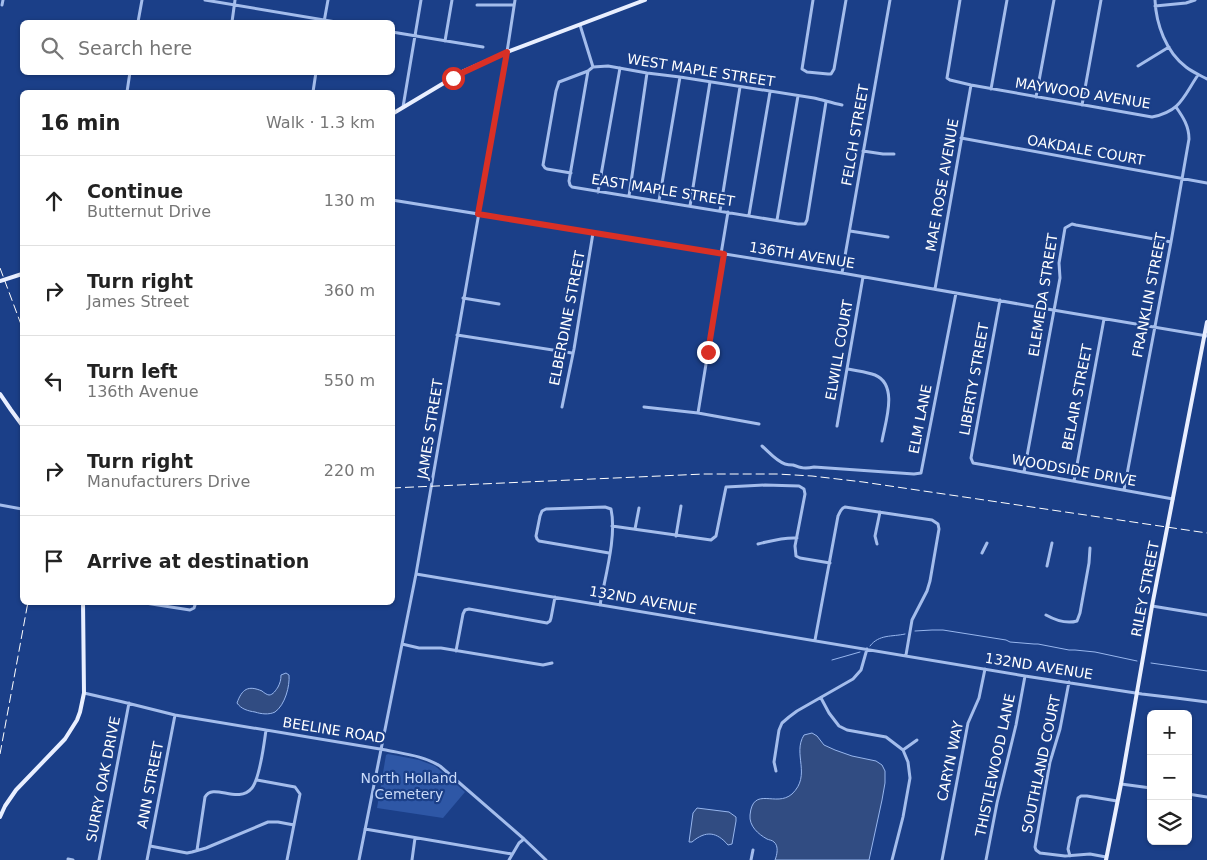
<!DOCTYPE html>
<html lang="en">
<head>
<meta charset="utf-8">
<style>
	body { margin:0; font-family:"DejaVu Sans",sans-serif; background:#f6f6f6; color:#222 }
	.controls { position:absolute; right:15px; bottom:15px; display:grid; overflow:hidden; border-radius:8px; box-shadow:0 1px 4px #0004 }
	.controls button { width:45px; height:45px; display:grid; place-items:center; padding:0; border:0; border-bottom:1px solid #e0e0e0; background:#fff; color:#222; font:25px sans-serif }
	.stop { position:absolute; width:15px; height:15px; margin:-11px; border:4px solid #d93025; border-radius:50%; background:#fff }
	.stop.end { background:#d93025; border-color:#fff; box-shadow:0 1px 5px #0008 }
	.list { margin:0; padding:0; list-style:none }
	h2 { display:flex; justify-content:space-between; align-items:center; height:65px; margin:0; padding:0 20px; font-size:21px }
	h2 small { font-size:16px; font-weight:400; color:#767676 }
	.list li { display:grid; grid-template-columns:32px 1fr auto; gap:15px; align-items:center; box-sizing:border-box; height:90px; padding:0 20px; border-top:1px solid #e0e0e0 }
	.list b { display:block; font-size:19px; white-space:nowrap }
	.list p { margin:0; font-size:16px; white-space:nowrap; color:#767676 }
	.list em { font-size:16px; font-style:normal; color:#767676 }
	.icon { flex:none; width:28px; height:28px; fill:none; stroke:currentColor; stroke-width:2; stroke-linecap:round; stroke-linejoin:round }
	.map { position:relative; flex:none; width:1207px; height:860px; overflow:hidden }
	.search { position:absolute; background:#fff; box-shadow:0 1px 4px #0004; left:20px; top:20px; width:375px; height:55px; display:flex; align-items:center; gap:12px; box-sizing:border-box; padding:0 18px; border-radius:8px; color:#767676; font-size:19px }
	.panel { position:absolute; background:#fff; box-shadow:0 1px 4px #0004; left:20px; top:90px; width:375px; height:515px; border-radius:8px }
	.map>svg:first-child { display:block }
	.green { fill:#2e57a6 }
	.water { fill:#314c82; stroke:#97b6ee }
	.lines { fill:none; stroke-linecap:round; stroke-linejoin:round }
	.stream { stroke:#97b6ee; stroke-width:1 }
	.minor { stroke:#a4bdec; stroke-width:3 }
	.major { stroke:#e9efff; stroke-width:4 }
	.rail { stroke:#fff; stroke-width:1; stroke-dasharray:9 4; stroke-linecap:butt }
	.route { stroke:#d93025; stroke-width:6 }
	.labels { text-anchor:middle; stroke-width:4.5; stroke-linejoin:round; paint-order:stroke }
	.street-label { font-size:14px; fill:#fff; stroke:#1b3f88 }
	.park-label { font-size:14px; fill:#c9daf9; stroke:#1b3f88 }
</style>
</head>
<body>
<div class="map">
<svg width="1207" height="860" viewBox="0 0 1207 860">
	<rect width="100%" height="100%" fill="#1b3f88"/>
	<path class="green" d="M388,754l31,6 16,6 30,26 -22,26 -66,-10 9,-53z"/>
	<path class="water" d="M286,673l3,2c1,11 -4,30 -14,37 -6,3 -14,2 -20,0 -7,-1 -14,-3 -18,-9 5,-14 11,-18 25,-12 1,1 5,4 7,4 4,0 7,-5 9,-8 2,-4 3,-7 3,-12z
		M812,733l5,3 7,9 11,5 17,6 24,5 6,4 3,6v12l-3,17 -13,60h-94c2,-5 4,-14 -1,-18 -2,-2 -5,-2 -7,-3 -9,-5 -18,-13 -17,-24 3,-30 26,-7 42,-21 20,-19 0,-40 12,-59z
		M697,808l32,4 7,5v4l-4,23 -4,1c-11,-13 -22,-15 -36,-3h-3l4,-29z"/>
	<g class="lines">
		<path class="stream" d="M915,631l17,-1h11l63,10 4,2 24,2h4l31,6h6l20,2 42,9
			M870,646c9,-12 22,-9 35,-12
			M832,660l28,-8
			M1151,663l56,8"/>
		<path class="minor" d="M205,0l131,22
			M813,0l-11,69 5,3 21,2h3l3,-5 12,-69
			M960,0l-13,78 3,2 21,5 181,32c29,-6 31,-20 46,-42
			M1155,0c1,24 11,52 31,67 6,5 14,8 21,12
			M2,5l1,-5
			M477,5h37
			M1155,6l31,-3 9,-3
			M138,22l4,-22
			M232,22l3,-22
			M324,22l4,-22
			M580,25l13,42
			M392,32l91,15
			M445,41l7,-41
			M1138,66l31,-19
			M588,71l-19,110 1,4 2,2 226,37h7l2,-4 19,-118
			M991,89l16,-89
			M127,92l3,-20
			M313,92l3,-20
			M1036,97l18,-97
			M1082,105l19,-105
			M403,107l18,-107
			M961,138l246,45
			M863,151l20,3h11
			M571,173l-24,-4 -2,-1 -2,-3 13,-74 3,-9 29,-11 5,-4 15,-1 39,7 33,4 134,21c9,2 18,5 28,7
			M598,192l22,-124
			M629,196l18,-123
			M392,200l450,73 211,37 154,26
			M659,201l21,-124
			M690,206l20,-124
			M720,211l20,-124
			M749,215l21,-123
			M777,220l21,-124
			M850,231l38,6
			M721,254l7,-42
			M842,273l48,-273
			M935,289l36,-204
			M463,298l36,6
			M1000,300l-29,158 2,5 200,36
			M457,335l115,18
			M848,369c9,2 19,3 27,6 24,10 10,48 7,66
			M562,407l12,-58 19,-116
			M644,407l54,6 61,11
			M698,413l26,-159
			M837,426l26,-149
			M762,446c7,6 14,15 23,18 3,1 6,1 8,1 8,3 12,4 21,2l100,7 7,-1 35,-180
			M1024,472l36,-194 -1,-15 6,-35 7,-4 4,1 95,17
			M1074,481l30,-162
			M1124,490l47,-248 18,-103c0,-13 -6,-22 -13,-32
			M0,505l22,4
			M612,526l99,14 5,-4 10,-49 39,-2 34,1 5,3 1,5 -10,52 1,10 4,2 30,5
			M635,529l4,-21
			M676,536l5,-30
			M758,544c13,-3 25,-7 39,-6
			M877,544l-2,-8 5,-24
			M982,553l5,-10
			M1047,566l5,-23
			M416,574l609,102 117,18 34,4 31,4
			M139,602l51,8 4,-2 2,-6
			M600,605c5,-28 17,-69 11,-96l-6,-2 -59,2 -4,2 -2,5 -4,20 1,3 2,2 70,12
			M1152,606l55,9
			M1046,615c9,5 21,9 31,6l3,-8 9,-50 1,-15
			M815,640l23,-124c2,-4 3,-8 7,-9l87,13 6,4 1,5 -9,52 -3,10 -15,29 -6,35
			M402,644l17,4h22l102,17 9,-2
			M456,651l7,-37 2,-4 4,-1 78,14 3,-2 1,-3 4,-21
			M1069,682l-9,47 -10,33 -15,85 1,3 4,3 25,3 25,-2 16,3
			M84,693l39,9 52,13 211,35c19,4 38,6 54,16l84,73 22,21
			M821,698l8,15 10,13 8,4 39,7 17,13 5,12 2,16 -7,39 -11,43
			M903,750l14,-10
			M776,771l-2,-9 5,-32 3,-7 7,-6 8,-6 56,-32 8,-9 6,-21
			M257,780l38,7 5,7 -13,66
			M1121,784l30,4
			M1188,794l19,3
			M365,829l147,25
			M150,846l37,7 5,-1 14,-4 62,-26h10l16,3
			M197,850l8,-53c8,-15 33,8 47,-9 8,-10 12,-44 14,-58
			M1070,856l-2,-7 10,-51 3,-2h6l30,5
			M68,859l5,1
			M99,860l30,-157
			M147,860l28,-145
			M359,860l57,-286 91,-522 8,-52
			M412,860l3,-22
			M509,860l10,-17 5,-4
			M751,860l2,-10
			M942,860l26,-137 11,-25 6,-29
			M986,860l11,-57 19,-78 9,-49"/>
		<path class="major" d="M392,114l72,-43 43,-19 138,-52
			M0,281l22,-7
			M0,394l11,16 11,15
			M0,817l5,-11 11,-16 49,-51 12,-19 3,-8 4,-19 -1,-91
			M1106,860l15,-76 31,-178 55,-284"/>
		<path class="rail" d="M0,268l22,59
			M392,488l312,-14h73l35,2 51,6 344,51
			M0,754l28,-152"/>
	</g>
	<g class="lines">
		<path class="route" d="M453,78l11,-6 43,-20 -29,162 246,40 -16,98"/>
	</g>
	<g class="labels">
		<g class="street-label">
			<text transform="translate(701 70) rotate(9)" y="5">WEST MAPLE STREET</text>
			<text transform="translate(1083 93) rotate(9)" y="5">MAYWOOD AVENUE</text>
			<text transform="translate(855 135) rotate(-80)" y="5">FELCH STREET</text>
			<text transform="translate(1086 150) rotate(10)" y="5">OAKDALE COURT</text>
			<text transform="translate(942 185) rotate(-80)" y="5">MAE ROSE AVENUE</text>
			<text transform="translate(663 190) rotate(9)" y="5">EAST MAPLE STREET</text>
			<text transform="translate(802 255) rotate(9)" y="5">136TH AVENUE</text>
			<text transform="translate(1043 295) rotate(-81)" y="5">ELEMEDA STREET</text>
			<text transform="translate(1149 295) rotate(-79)" y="5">FRANKLIN STREET</text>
			<text transform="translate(567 318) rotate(-79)" y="5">ELBERDINE STREET</text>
			<text transform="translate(839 350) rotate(-80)" y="5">ELWILL COURT</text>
			<text transform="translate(974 379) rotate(-80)" y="5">LIBERTY STREET</text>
			<text transform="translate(1077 397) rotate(-79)" y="5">BELAIR STREET</text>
			<text transform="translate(920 419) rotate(-79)" y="5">ELM LANE</text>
			<text transform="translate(430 429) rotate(-81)" y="5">JAMES STREET</text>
			<text transform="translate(1074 470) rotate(10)" y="5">WOODSIDE DRIVE</text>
			<text transform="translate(1145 589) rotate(-79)" y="5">RILEY STREET</text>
			<text transform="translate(643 600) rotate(10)" y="5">132ND AVENUE</text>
			<text transform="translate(1039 666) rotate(9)" y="5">132ND AVENUE</text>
			<text transform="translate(334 730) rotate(9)" y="5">BEELINE ROAD</text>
			<text transform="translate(950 761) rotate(-78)" y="5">CARYN WAY</text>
			<text transform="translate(1041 764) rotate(-78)" y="5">SOUTHLAND COURT</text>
			<text transform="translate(995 765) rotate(-78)" y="5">THISTLEWOOD LANE</text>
			<text transform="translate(103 779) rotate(-79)" y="5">SURRY OAK DRIVE</text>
			<text transform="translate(150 785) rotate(-79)" y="5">ANN STREET</text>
		</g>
		<g class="park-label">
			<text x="409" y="783">North Holland<tspan x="409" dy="16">Cemetery</tspan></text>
		</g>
	</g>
</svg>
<div class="controls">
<button>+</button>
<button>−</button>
<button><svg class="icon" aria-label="layers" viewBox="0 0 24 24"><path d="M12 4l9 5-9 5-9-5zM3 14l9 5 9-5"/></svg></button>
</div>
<div class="stop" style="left:453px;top:78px"></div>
<div class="stop end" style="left:708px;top:352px"></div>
<div class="search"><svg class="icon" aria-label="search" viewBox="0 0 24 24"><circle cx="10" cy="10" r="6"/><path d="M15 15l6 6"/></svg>Search here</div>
<section class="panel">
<h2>16 min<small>Walk · 1.3 km</small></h2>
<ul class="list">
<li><svg class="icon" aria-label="ahead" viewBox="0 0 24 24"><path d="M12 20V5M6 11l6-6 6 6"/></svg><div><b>Continue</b><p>Butternut Drive</p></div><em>130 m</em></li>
<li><svg class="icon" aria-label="right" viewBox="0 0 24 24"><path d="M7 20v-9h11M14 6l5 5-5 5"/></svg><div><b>Turn right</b><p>James Street</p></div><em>360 m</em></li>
<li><svg class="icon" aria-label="left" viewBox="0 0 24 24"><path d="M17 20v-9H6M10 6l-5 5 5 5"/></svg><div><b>Turn left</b><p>136th Avenue</p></div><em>550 m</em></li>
<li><svg class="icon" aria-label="right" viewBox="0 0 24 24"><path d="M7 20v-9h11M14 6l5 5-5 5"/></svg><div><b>Turn right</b><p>Manufacturers Drive</p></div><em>220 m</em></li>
<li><svg class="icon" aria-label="arrive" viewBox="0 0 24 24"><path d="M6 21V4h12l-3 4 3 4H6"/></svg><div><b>Arrive at destination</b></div></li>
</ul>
</section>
</div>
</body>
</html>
